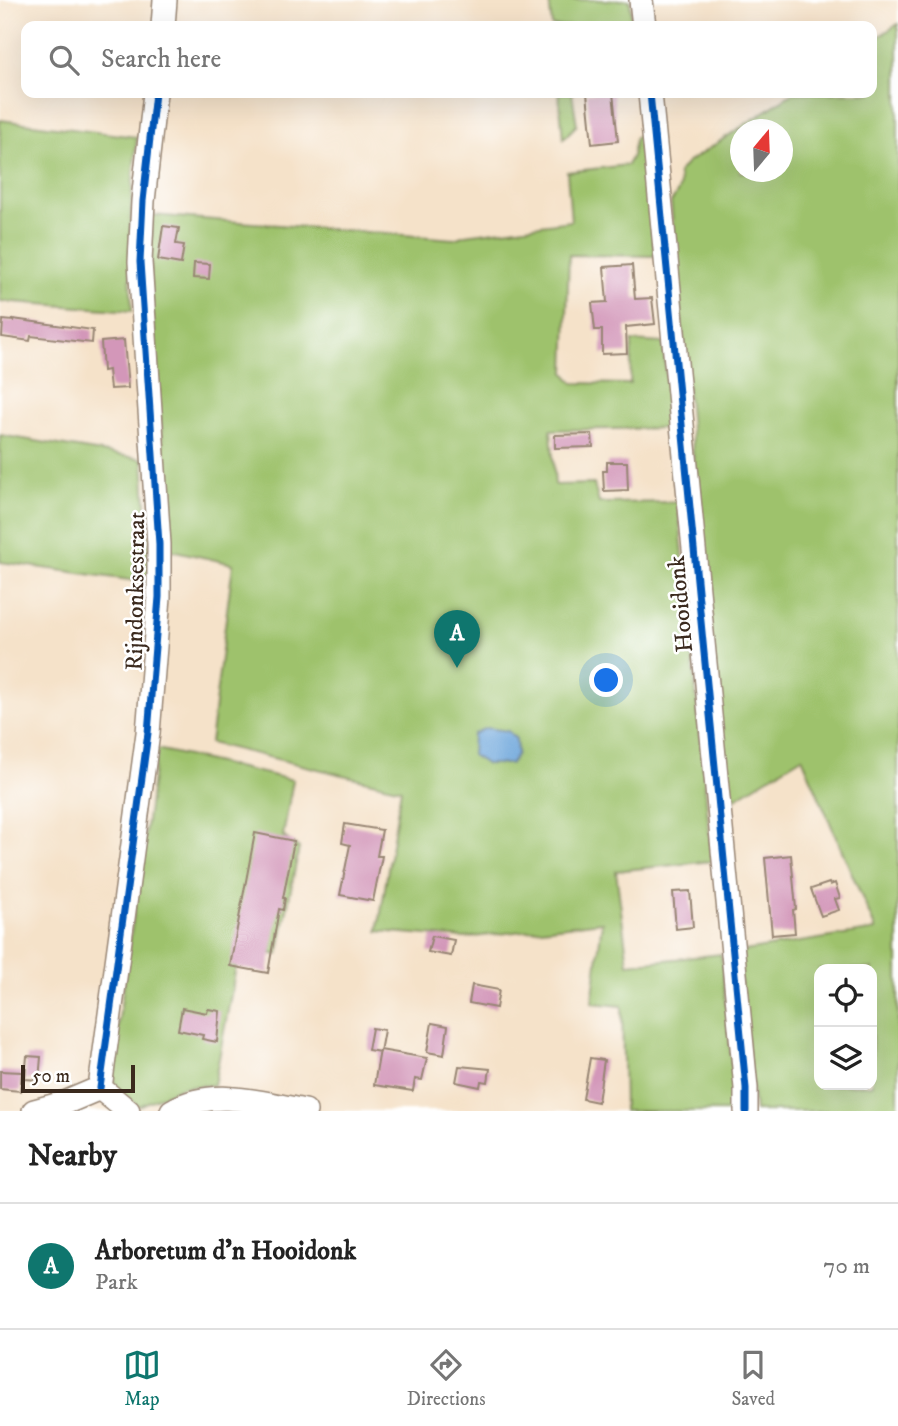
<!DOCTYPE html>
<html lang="en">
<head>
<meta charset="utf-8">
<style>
	body { margin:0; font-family:"IM FELL DW Pica",serif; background:#f2f2f2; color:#222 }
	.controls { position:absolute; right:21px; bottom:21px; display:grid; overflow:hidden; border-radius:14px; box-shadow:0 7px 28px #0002 }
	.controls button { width:63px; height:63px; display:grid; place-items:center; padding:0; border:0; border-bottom:2px solid #e0e0e0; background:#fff; color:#222; font:35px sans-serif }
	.compass { position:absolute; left:730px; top:119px; width:63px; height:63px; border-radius:50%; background:#fff; box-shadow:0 7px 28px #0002; rotate:19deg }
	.scale { position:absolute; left:21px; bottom:18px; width:114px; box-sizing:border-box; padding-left:7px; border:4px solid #3b2a1e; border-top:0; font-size:19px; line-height:24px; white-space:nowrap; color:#3b2a1e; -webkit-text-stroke:5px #fff; paint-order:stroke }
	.you { position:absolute; left:607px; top:681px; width:24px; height:24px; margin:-18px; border:5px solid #fff; border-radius:50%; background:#1a73e8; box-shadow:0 0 0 10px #1a73e833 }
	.badge { display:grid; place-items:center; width:46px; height:46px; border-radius:50%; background:#0f766e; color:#fff; font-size:23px; font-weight:700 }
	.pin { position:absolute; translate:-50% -58px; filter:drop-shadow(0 2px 4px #0008) }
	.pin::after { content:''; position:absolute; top:37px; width:24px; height:21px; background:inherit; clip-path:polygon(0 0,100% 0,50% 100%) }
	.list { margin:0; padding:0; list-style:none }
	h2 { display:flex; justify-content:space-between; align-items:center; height:91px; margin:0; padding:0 28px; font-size:30px }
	h2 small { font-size:23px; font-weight:400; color:#767676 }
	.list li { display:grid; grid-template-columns:46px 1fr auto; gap:21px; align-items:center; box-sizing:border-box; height:126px; padding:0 28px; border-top:2px solid #e0e0e0 }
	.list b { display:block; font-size:26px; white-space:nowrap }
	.list p { margin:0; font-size:23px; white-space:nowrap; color:#767676 }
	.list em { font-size:23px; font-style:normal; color:#767676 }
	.icon { flex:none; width:38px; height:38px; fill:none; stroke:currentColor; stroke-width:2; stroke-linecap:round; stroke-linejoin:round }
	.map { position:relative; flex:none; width:898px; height:1111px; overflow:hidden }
	.search { position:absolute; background:#fff; box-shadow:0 7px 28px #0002; left:21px; right:21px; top:21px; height:77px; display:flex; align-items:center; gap:18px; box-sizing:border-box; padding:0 24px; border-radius:14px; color:#767676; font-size:26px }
	.sheet { height:217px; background:#fff }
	nav { display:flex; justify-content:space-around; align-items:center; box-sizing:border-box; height:98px; border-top:2px solid #e0e0e0; background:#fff; font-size:19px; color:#767676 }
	nav a { display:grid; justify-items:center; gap:4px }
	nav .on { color:#0f766e }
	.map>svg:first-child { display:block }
	.green { fill:#9ec26c; stroke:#6c7645; stroke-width:2; fill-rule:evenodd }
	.water { fill:#6ba4da; stroke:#53677c; stroke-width:2 }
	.building { fill:#d397b9 }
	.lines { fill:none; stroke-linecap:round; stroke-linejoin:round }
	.minor-casing { stroke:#988674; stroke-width:26 }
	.minor { stroke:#fff; stroke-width:23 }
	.cycleway-casing { stroke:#fff; stroke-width:11 }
	.cycleway { stroke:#0057b8; stroke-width:7 }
	.labels { text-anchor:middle; stroke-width:5; stroke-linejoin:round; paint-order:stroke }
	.street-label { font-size:24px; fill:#3b2a1e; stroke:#fff }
</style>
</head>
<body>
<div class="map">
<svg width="898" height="1111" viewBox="0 0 898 1111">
	<rect width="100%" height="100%" fill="#fff"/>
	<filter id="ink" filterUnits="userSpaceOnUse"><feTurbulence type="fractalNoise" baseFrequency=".0143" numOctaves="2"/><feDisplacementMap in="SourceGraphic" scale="14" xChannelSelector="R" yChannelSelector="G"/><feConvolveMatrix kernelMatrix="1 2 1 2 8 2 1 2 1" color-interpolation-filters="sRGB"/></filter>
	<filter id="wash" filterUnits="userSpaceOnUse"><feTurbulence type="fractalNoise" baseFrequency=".00686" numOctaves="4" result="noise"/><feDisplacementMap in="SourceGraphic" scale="28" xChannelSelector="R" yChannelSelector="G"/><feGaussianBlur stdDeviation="1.57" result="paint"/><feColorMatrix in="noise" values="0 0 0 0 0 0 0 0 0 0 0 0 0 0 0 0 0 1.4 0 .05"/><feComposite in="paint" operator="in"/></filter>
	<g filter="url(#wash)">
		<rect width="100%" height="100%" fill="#f5e2c9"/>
		<path class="green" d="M549,0h81l2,26h-80z
			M898,24v1087h-143l-18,-159 139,-22 -74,-173 -78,48 -53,-603c8,-10 11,-17 7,-29l9,-10 106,-70h79v-52zM740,130h42v42h-42zM819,969h53v116h-53z
			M559,93h13l5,32 -14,14z
			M0,120l137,17c-7,58 -9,115 -5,174l-132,-10z
			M643,135l12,121 -86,-1 -4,118 9,10 56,1 2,-43 31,2 8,85 -120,2 4,55 39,-1 5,19 79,-1 34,359 -96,10 12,93 93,-10 12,126 -2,31h-107l-2,-105 -30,-3 10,-81 -138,16 -86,-7 23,-142 -191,-46 23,-179 -62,-14 -21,-269 2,-66 302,24 11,-4 106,-14 -4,-49 60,-7 5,-9 3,-19z
			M0,435l143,24 8,124 -151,-21z
			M157,749l136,31 -10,56 16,12 -21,107 -38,-9 -26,139 -32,2 -43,19 -20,-16 -8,-14z"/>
		<path class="water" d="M486,728l22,3 8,8 1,14 -6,11h-25l-14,-9 1,-21z"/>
		<g id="blocks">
			<path class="building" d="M587,93h26l5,48 -26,3z
				M163,226l16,2 -3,16 8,1 -3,19 -23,-4z
				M194,263l16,1 -1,15 -16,-1z
				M632,265l3,34 17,-1 3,26 -29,3 1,26 -25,1v-24h-7l-3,-27 15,-1 -3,-35z
				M13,319l80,11 -1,13 -61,-7 -1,5 -28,-4 1,-17 10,1z
				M124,340l4,48 -18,1 -2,-19 -5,1 -2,-29z
				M592,434l1,13 -38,1v-13z
				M607,462h20l1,28 -24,1 -1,-20h4z
				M345,824l37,6 -5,26h5l-9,45 -33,-6 10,-50 -8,-2z
				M255,833l39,8 -11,57h2l-2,12 -4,-1 -11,64 -38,-7z
				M791,855l5,54 -3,1 2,23 -23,2 -7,-77z
				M829,883l1,2 5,-2 5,15 -5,1 4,11 -18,6 -10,-27z
				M690,891l3,36 -17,2 -3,-37z
				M432,936l22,4 -3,16 -23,-4z
				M472,985l27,5 -3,18 -27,-5z
				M182,1008l25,5 1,-4 12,2 -3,31 -15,-3 1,-4 -25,-5z
				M432,1023l16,3 -4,29 -17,-3z
				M372,1028l12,2 -4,22 -12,-2z
				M380,1050l47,8 -5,22 -7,-1 -2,12 -39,-6z
				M27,1056l14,1 -2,23 -14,-1z
				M590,1058l14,2 -6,42 -15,-3z
				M459,1066l31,3 -2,13 -7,-1 -1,6 -24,-5z
				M0,1071l22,1 -2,19 -20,-2z"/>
		</g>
	</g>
	<g filter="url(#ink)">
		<use href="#blocks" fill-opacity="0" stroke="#988674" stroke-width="2"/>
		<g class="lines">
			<defs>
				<path id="minor" d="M641,0l3,26
					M163,26l2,-26
					M650,93l96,995v23
					M100,1088l48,-355 11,-136v-53l-19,-282 3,-61 12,-108
					M100,1088l28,23
					M34,1111l33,-9 33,-14
					M172,1111c42,-24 89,-8 133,0"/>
			</defs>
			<use href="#minor" class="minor-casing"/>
			<use href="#minor" class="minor"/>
			<defs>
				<path id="cycleway" d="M650,93l96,995v23
					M100,1088l48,-355 11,-136v-53l-19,-282 3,-61 12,-108"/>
			</defs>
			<use href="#cycleway" class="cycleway-casing"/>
			<use href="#cycleway" class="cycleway"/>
		</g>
	</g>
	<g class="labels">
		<g class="street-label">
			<text transform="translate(135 591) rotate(-89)" y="8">Rijndonksestraat</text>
			<text transform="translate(680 604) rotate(-95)" y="8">Hooidonk</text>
		</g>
	</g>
</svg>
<div class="controls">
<button><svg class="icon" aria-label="locate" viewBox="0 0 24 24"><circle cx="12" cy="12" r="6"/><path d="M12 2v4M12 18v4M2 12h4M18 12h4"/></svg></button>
<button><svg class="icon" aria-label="layers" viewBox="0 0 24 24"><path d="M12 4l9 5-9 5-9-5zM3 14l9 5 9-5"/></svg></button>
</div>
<svg class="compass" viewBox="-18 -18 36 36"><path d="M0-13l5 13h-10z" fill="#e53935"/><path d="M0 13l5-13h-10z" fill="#767676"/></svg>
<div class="scale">50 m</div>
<div class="you"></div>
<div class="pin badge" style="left:457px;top:668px">A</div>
<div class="search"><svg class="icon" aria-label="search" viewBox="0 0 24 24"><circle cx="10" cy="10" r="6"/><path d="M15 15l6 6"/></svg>Search here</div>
</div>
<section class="sheet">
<h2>Nearby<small></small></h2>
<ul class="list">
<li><span class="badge">A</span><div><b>Arboretum d'n Hooidonk</b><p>Park</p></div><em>70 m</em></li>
</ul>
</section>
<nav>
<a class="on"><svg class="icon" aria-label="map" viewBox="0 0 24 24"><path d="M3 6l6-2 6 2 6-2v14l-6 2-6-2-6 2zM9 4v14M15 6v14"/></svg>Map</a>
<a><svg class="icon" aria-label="directions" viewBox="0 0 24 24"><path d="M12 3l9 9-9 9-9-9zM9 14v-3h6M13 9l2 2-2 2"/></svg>Directions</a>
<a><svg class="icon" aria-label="saved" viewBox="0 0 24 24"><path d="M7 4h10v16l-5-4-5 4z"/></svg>Saved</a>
</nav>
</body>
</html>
